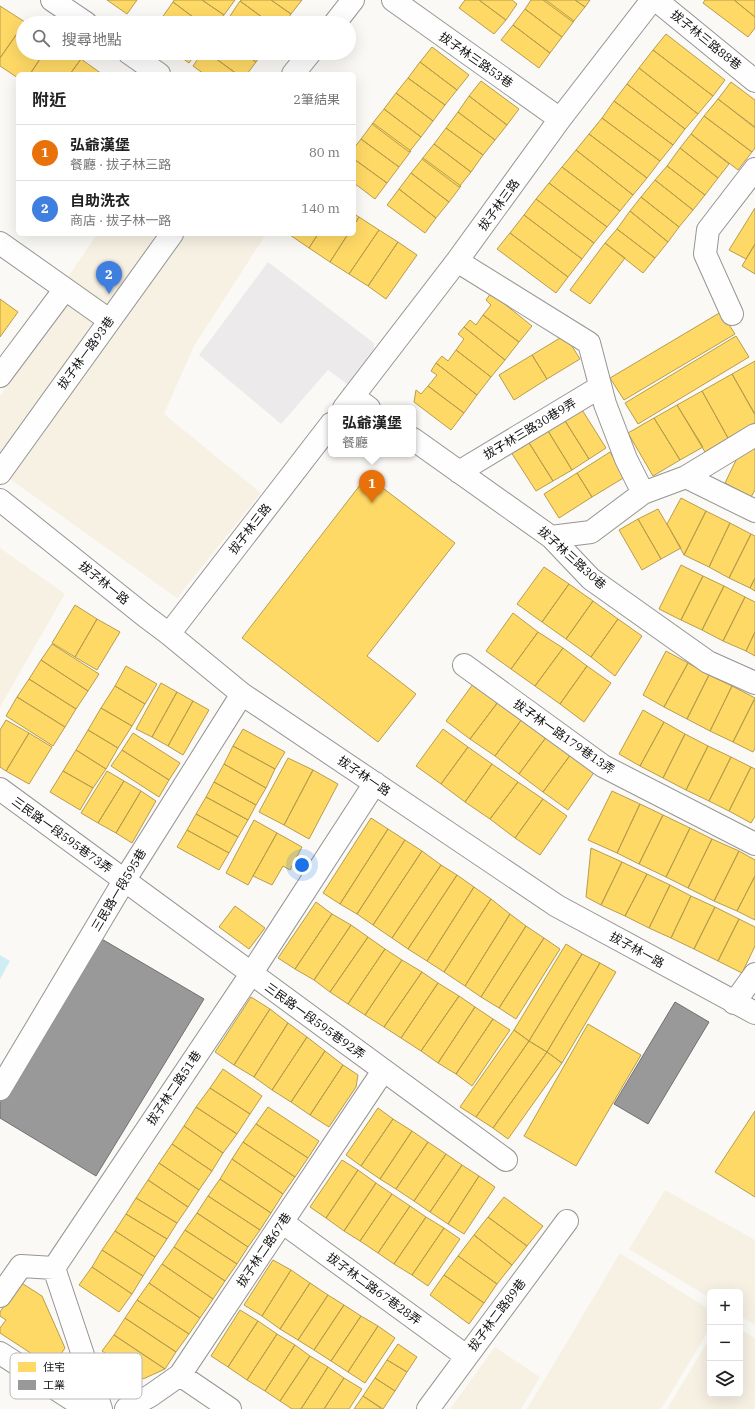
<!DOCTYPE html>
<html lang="zh-TW">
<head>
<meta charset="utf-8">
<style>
	body { margin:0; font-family:"IBM Plex Serif","Noto Sans TC",serif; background:#f2f2f2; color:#222 }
	.controls { position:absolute; right:12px; bottom:12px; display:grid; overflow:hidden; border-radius:6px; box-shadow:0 4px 16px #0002 }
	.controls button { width:36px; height:36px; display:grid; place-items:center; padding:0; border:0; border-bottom:1px solid #e0e0e0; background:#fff; color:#222; font:20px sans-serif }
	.you { position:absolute; left:302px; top:865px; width:14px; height:14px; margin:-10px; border:3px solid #fff; border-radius:50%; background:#1a73e8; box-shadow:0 0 0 6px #1a73e833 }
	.badge { display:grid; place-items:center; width:26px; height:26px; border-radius:50%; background:#1a73e8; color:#fff; font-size:13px; font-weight:700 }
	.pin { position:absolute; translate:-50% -33px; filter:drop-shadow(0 1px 2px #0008) }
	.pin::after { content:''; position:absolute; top:21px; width:14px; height:12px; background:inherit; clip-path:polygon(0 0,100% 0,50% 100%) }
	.popup { position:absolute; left:328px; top:405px; width:88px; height:52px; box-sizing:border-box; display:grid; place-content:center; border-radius:6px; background:#fff; filter:drop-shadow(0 1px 3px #0005); font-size:13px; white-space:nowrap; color:#767676 }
	.popup b { font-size:15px; color:#222 }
	.popup::after { content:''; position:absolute; left:50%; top:100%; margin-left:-8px; border:8px solid transparent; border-top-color:#fff }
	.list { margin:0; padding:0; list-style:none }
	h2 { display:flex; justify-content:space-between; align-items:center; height:52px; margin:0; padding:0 16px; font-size:17px }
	h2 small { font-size:13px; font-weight:400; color:#767676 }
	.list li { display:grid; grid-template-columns:26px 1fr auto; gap:12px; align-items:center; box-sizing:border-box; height:56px; padding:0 16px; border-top:1px solid #e0e0e0 }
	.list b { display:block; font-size:15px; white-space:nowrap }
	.list p { margin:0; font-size:13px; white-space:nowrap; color:#767676 }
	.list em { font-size:13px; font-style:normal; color:#767676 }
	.icon { flex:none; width:22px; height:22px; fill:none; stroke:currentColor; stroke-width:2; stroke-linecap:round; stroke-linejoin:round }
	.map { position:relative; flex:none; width:755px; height:1409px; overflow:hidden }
	.search { position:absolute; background:#fff; box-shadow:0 4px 16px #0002; left:16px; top:16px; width:340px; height:44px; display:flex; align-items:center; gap:10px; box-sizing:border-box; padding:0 14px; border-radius:22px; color:#767676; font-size:15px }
	.panel { position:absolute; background:#fff; box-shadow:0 4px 16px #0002; left:16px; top:72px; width:340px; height:164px; border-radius:6px }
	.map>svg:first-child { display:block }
	.industrial { fill:#edeaec }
	.farmland { fill:#f7f1e4 }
	.water { fill:#cfeef3 }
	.homes { fill:#ffd966; stroke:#b79d4c }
	.industry { fill:#999; stroke:#707070 }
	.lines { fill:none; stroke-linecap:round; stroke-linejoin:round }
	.minor-casing { stroke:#969594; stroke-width:24 }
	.minor { stroke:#fefefe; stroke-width:22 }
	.labels { text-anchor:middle; stroke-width:4; stroke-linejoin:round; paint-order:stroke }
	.street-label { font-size:12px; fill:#101010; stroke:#fff }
	.key { fill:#fff; stroke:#b7b7b7; stroke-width:1 }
	.key-label { font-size:11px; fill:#101010 }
</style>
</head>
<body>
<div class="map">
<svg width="755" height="1409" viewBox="0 0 755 1409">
	<rect width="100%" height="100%" fill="#fbf9f6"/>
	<path class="industrial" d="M268,262l106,81 -1,24 -18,23 -27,-20 -47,54 -82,-69z"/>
	<path class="farmland" d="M97,234h169l-72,112 -30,68 97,79 -84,105 -177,-126v-76l80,-110 -12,-9z
		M0,548l65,46 -65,113z
		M665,1190l90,50v85l-15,-9v-24h-30v6l-81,-49z
		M620,1253l90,57v18l-49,81h-134z
		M740,1329l15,9v71h-88l43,-71v56h30z
		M495,1347l45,30 -19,32h-71z"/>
	<path class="water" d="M0,955l10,6 -10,18z"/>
	<path class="homes" d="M107,0h30l-10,14z
		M174,0h28l22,15 -6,8h-17l-28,-21z
		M202,0h33l-11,15z
		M241,0h30l20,14 -6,9h-15l-30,-22z
		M271,0h31l-11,14z
		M465,0h14l27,20 -12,14 -35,-26z
		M479,0h33l5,4 -11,16z
		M531,0h15l28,21 -12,16 -37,-28z
		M543,0h32l10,7 -12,15z
		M575,0h15l-5,7z
		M705,0h29l21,17v11l-7,9 -45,-34z
		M734,0h21v17z
		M240,1l30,22h-36l-6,-4z
		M173,2l28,21h-35l-5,-4z
		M0,6l25,16 -2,1v2l-23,33z
		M525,9l37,28 -12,16 -37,-28z
		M23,25v28h21l-14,21h-12v4l-18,-12v-8z
		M513,25l37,28 -11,15 -38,-28z
		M666,34l59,46 -12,16 -60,-46z
		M432,47l37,28 -12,15 -37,-28z
		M653,50l60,46 -15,18 -59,-46z
		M44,53h28l9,6 -11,15h-40z
		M175,53h21l-7,10z
		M202,53h6l29,21h-33l-11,-8z
		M208,53h35l13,9 -9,12h-10z
		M243,53h20l-7,9z
		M81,59l21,15h-32z
		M420,62l37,28 -12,15 -37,-27z
		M639,68l59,46 -13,15 -58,-45z
		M408,78l37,27 -12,16 -37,-28z
		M481,81l38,28 -12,16 -38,-29z
		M731,82l24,18v27l-37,-28z
		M627,84l58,45 -12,16 -59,-44z
		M396,93l37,28 -12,16 -37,-28z
		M469,96l38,29 -12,15 -37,-28z
		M718,99l37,29v20l-3,4 -48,-36z
		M614,101l59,44 -13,16 -58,-43z
		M384,109l37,28 -12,15 -37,-28z
		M458,112l37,28 -12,15 -37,-27z
		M704,116l48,36 -14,18 -47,-36z
		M602,118l58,43 -13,17 -58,-44z
		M373,123l38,28 -12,16 -38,-28z
		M446,128l37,27 -12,17 -37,-28z
		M589,134l58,44 -14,17 -57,-45z
		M691,134l38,30 -11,14 -38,-30z
		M361,139l38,28 -12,16 -33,-24v-11z
		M434,144l37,28 -12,15 -37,-28z
		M680,148l38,30 -13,17 -38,-29z
		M576,150l57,45 -13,16 -58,-44z
		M423,158l38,28 -12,16 -38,-29z
		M354,159l33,24 -12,16 -21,-16z
		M667,166l38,29 -12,15 -38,-30z
		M562,167l58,44 -13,16 -58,-44z
		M411,173l38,29 -13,16 -37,-29z
		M655,180l38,30 -14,17 -38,-30z
		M549,183l58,44 -13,16 -58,-44z
		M399,189l37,29 -11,15 -38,-28z
		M641,197l38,30 -11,15 -38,-31z
		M536,199l58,44 -12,16 -58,-44z
		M755,208v36l-9,15 -17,-9z
		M630,211l38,31 -13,16 -38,-29z
		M354,214l5,3 -5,8z
		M524,215l58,44 -14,18 -58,-44z
		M359,217l20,13 -30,44 -19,-12 18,-28h6v-9z
		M617,229l38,29 -12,15 -38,-30z
		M379,230l19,12 -30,44 -19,-12z
		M510,233l58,44 -12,16 -59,-44z
		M291,234h27l-9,14 -19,-13z
		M318,234h30l-18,28 -21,-14z
		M398,242l19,13 -31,44 -18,-13z
		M605,243l20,15 -35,46 -20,-14z
		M755,244v30l-13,-8z
		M491,293l41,33 -13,16 -36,-27 8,-10 -5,-5z
		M0,299l18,13 -18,25z
		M721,312l14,22 -111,66 -14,-22z
		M483,315l36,27 -14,18 -41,-33 6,-7 6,5z
		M464,327l41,33 -14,17 -35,-27 8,-11 -6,-5z
		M565,335l15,24 -33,20 -15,-24z
		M736,336l13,21 -111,67 -13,-21z
		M456,350l35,27 -14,18 -41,-32 6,-7 6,5z
		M532,355l15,24 -33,21 -15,-25z
		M755,361v53l-23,-40z
		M436,363l41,32 -13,18 -36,-27 9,-11 -6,-4z
		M732,374l23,41v8l-27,15 -26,-47z
		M428,386l36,27 -13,17 -37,-28 2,-12 5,4z
		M702,391l26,47 -23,14 -28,-47z
		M579,405l27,43 -17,11 -27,-43z
		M677,405l26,42 -23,13 -26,-42z
		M562,416l27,43 -17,11 -27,-44z
		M654,418l26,42 -27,16 -25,-43z
		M545,426l27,44 -19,11 -27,-43z
		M526,438l27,43 -17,10 -27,-42z
		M755,444v46l-4,7 -26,-14 13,-27z
		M610,452l15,25 -33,20 -15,-24z
		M577,473l15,24 -33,21 -15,-24z
		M367,476l88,67 -88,113 49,38 -38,48 -136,-104z
		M681,498l25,13 -22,44 -17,-31z
		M658,509l23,39 -20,11 -23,-40z
		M706,511l24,12 -21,44 -25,-12z
		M638,519l23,40 -19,11 -23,-40z
		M730,523l21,11 -22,44 -20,-11z
		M751,534l4,2v42l-5,10 -21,-10z
		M681,565l22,11 -22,44 -22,-11z
		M544,567l25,17 -27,38 -25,-18z
		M703,576l21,10 -22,44 -21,-10z
		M755,578v13l-5,-3z
		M569,584l24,17 -27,38 -24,-17z
		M724,586l21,11 -22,44 -21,-11z
		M745,597l10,5v30l-9,19 -23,-10z
		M593,601l25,18 -27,38 -25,-18z
		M75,605l22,14 -22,38 -23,-14z
		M513,613l25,19 -27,37 -25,-18z
		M97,619l23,13 -23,38 -22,-13z
		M618,619l24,17 -27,40 -24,-19z
		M538,632l25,16 -28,38 -24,-17z
		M755,632v24l-9,-5z
		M52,644l47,30 -11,17 -47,-31z
		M563,648l24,18 -27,38 -25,-18z
		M666,651l22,12 -24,44 -21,-12z
		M41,660l47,31 -12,18 -47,-30z
		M688,663l21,12 -22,44 -23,-12z
		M126,666l31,18 -12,20 -30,-18z
		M587,666l24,17 -27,39 -24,-18z
		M709,675l23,11 -22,45 -23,-12z
		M29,679l47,30 -11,18 -48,-30z
		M161,683l16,9 -25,45 -16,-8z
		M473,684l25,18 -28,37 -24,-18z
		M115,686l30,18 -13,22 -31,-18z
		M732,686l23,12 -22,44 -23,-11z
		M177,692l16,9 -25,45 -16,-9z
		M17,697l48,30 -12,19 -47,-30z
		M755,698v50l-2,4 -20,-10z
		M193,701l16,9 -26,45 -15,-9z
		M498,702l24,17 -27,37 -25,-17z
		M101,708l31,18 -14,22 -30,-18z
		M643,710l21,12 -24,44 -21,-12z
		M522,719l25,17 -28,38 -24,-18z
		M6,720l23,13 -23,38 -6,-4v-37z
		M664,722l21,12 -22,44 -23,-12z
		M243,729l42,23 -10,17 -42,-23z
		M443,729l25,18 -27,37 -25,-18z
		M88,730l30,18 -12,21 -30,-19z
		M29,733l23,14 -23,37 -23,-13z
		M133,733l47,30 -11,17 -47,-30z
		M685,734l23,12 -22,44 -23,-12z
		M547,736l24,18 -28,38 -24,-18z
		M233,746l42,23 -9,19 -42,-24z
		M708,746l23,11 -22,44 -23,-11z
		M468,747l24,17 -27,38 -24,-18z
		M76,750l30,19 -13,19 -30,-17z
		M122,750l47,30 -10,17 -48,-31z
		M571,754l24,17 -27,39 -25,-18z
		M731,757l20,10 -22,44 -20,-10z
		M288,758l25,12 -29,55 -25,-13z
		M224,764l42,24 -10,17 -42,-23z
		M492,764l26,18 -28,37 -25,-17z
		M751,767l4,2v47l-4,7 -22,-12z
		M313,770l25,14 -29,55 -25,-14z
		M63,771l30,17 -13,22 -30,-18z
		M107,771l17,10 -26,42 -17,-10z
		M124,781l17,10 -25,42 -18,-10z
		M214,782l42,23 -8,15 -42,-23z
		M518,782l25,17 -28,39 -25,-19z
		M141,791l15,10 -24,42 -16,-10z
		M612,791l28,13 -23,49 -29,-13z
		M206,797l42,23 -10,17 -42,-23z
		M543,799l24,17 -27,39 -25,-17z
		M640,804l23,11 -24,49 -22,-11z
		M196,814l42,23 -9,16 -42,-23z
		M663,815l27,13 -24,49 -27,-13z
		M371,818l17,11 -48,75 -17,-11z
		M254,820l23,13 -29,52 -22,-12z
		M690,828l22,11 -24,49 -22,-11z
		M388,829l17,11 -48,74 -17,-10z
		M187,830l42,23 -10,17 -42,-23z
		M277,833l25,14 -12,23 -7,-4 -11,19 -19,-9z
		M712,839l27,12 -25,50 -26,-13z
		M405,840l17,11 -49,74 -16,-11z
		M591,848l31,14 -21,43 -15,-8z
		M422,851l19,14 -49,73 -19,-13z
		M739,851l16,9v16l-18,35 -23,-10z
		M622,862l25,12 -22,42 -24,-11z
		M441,865l16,10 -49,74 -16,-11z
		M647,874l23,11 -21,43 -24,-12z
		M457,875l17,12 -47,74 -19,-12z
		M755,876v44l-18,-9z
		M670,885l21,11 -20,42 -22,-10z
		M474,887l17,12 -47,73 -17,-11z
		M691,896l24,11 -21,42 -23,-11z
		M491,899l19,15 -45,72 -21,-14z
		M316,902l16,12 -37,55 -17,-11z
		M235,906l30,22 -16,21 -30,-22z
		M715,907l24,12 -21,42 -24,-12z
		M332,914l19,11 -37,55 -19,-11z
		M510,914l16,12 -45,71 -16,-11z
		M739,919l16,8v19l-13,27 -24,-12z
		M351,925l17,12 -38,55 -16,-12z
		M526,926l18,12 -45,70 -18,-11z
		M368,937l17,12 -37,55 -18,-12z
		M544,938l16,11 -44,70 -17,-11z
		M566,944l16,10 -53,87 -15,-11z
		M385,949l17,11 -37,55 -17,-11z
		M582,954l18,9 -53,89 -18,-11z
		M402,960l20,12 -38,55 -19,-12z
		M600,963l16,9 -54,91 -15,-11z
		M422,972l16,11 -37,55 -17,-11z
		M438,983l21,13 -38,55 -20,-13z
		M459,996l16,11 -37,56 -17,-12z
		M251,997l19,12 -36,56 -19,-13z
		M475,1007l18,12 -37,55 -18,-11z
		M270,1009l18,14 -34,54 -20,-12z
		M493,1019l17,11 -38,56 -16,-12z
		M288,1023l19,14 -35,53 -18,-13z
		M588,1024l53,31 -65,111 -52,-30z
		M514,1030l15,11 -53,76 -16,-10z
		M307,1037l18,14 -34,51 -19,-12z
		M529,1041l18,11 -54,76 -17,-11z
		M325,1051l18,14 -33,50 -19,-13z
		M547,1052l15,11 -54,76 -15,-11z
		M343,1065l15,10 -2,12 -27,40 -19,-12z
		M223,1069l39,27 -12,18 -40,-26z
		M210,1088l40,26 -13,20 -41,-27z
		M196,1107l41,27 -14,19 -39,-27z
		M268,1107l51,34 -11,17 -52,-34z
		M378,1108l15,11 -32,47 -15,-11z
		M755,1111v86l-40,-25z
		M393,1119l19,12 -32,48 -19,-13z
		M256,1124l52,34 -13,19 -52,-35z
		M184,1126l39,27 -11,18 -40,-27z
		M412,1131l16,11 -32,47 -16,-10z
		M243,1142l52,35 -12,17 -51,-35z
		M428,1142l18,12 -32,47 -18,-12z
		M172,1144l40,27 -13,19 -40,-27z
		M446,1154l16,11 -32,47 -16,-11z
		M232,1159l51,35 -12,19 -51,-34z
		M342,1160l16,10 -32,48 -16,-11z
		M159,1163l40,27 -11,17 -40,-27z
		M462,1165l17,11 -31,48 -18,-12z
		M358,1170l18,13 -32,48 -18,-13z
		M479,1176l16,11 -31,47 -16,-10z
		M220,1179l51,34 -11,17 -52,-34z
		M148,1180l40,27 -11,16 -41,-25z
		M376,1183l16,11 -32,47 -16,-10z
		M392,1194l18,12 -32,47 -18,-12z
		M208,1196l52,34 -12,17 -51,-34z
		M504,1197l39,29 -16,20 -39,-29z
		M136,1198l41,25 -10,16 -41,-25z
		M410,1206l16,11 -32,47 -16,-11z
		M197,1213l51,34 -11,17 -52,-34z
		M126,1214l41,25 -12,18 -40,-26z
		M426,1217l18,11 -32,47 -18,-11z
		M488,1217l39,29 -15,19 -38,-30z
		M444,1228l16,11 -32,47 -16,-11z
		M185,1230l52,34 -12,17 -51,-34z
		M115,1231l40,26 -12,19 -41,-26z
		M474,1235l38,30 -15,19 -39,-28z
		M174,1247l51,34 -12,18 -51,-35z
		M102,1250l41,26 -11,18 -40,-27z
		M458,1256l39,28 -13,19 -40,-28z
		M273,1260l18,10 -29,46 -18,-11z
		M162,1264l51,35 -13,19 -51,-35z
		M92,1267l40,27 -13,18 -40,-27z
		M291,1270l19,13 -30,46 -18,-13z
		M444,1275l40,28 -15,21 -39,-29z
		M20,1282l22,14 23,52 -13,19 -52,-34v-5l6,-8 -6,-4v-4z
		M149,1283l51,35 -11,16 -52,-34z
		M310,1283l18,12 -30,45 -18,-11z
		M328,1295l16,10 -30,45 -16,-10z
		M137,1300l52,34 -13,18 -51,-34z
		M344,1305l17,11 -30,45 -17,-11z
		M240,1310l18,11 -30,46 -17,-11z
		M361,1316l17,10 -30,46 -17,-11z
		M125,1318l51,34 -11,17 -51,-34z
		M258,1321l19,13 -30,46 -19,-13z
		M378,1326l17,12 -30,45 -17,-11z
		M277,1334l18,11 -30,46 -18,-11z
		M114,1335l51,34 -22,10 -41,-28z
		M398,1344l19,13 -10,15 -20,-12z
		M295,1345l15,11 -30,45 -15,-10z
		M310,1356l18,11 -27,42h-9l-12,-8z
		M387,1360l20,12 -12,19 -20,-13z
		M328,1367l16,11 -20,31h-23z
		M344,1378l18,11 -13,20h-25z
		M375,1378l20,13 -12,18 -20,-13z
		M363,1396l19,13h-28z"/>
	<path class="industry" d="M100,938l104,61 -108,177 -96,-58v-15z
		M675,1002l34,20 -61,102 -34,-20z"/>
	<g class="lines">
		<defs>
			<path id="minor" d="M52,0l34,23
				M393,0l167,119
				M656,0l99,81
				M335,23l18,-23
				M129,53l30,21
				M293,74l17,-21
				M0,243l109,77
				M457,261l132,82 16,61 21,55 17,34
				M732,314l-27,-60 3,-24 47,-61
				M0,376l65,-87
				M353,396l16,12
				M344,408l113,-147 103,-142 92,-119
				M413,439l138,98 40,42 117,83 47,21
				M459,472l141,-85
				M0,473l172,-239
				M686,477l69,34
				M0,500l145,116 24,18 73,60 315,212 198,107
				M551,537l40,-5 52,-39 43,-16 69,-42
				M169,634l162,-210
				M464,665l139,101 152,78
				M0,789l506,371
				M734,1003l21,-29
				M0,1089l124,-208 118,-187
				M282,1222l184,134
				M0,1296l21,-30 33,2
				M0,1353l87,56
				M180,1375l50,34
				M101,1409l-47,-141 197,-294 124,-191
				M126,1409l24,-13 30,-21 203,-304
				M428,1409l139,-188"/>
		</defs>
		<use href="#minor" class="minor-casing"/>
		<use href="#minor" class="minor"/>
	</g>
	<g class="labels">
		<g class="street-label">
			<text transform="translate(706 40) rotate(39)" y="4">拔子林三路88巷</text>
			<text transform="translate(476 60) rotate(35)" y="4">拔子林三路53巷</text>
			<text transform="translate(499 205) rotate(-54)" y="4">拔子林三路</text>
			<text transform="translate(86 353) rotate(-54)" y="4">拔子林一路93巷</text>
			<text transform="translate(530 429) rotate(-31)" y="4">拔子林三路30巷9弄</text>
			<text transform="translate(250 529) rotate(-52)" y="4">拔子林三路</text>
			<text transform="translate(572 558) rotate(42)" y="4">拔子林三路30巷</text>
			<text transform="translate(104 583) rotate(39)" y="4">拔子林一路</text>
			<text transform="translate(564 737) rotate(35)" y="4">拔子林一路179巷13弄</text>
			<text transform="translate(364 776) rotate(34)" y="4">拔子林一路</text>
			<text transform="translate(62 835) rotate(36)" y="4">三民路一段595巷73弄</text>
			<text transform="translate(119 890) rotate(-59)" y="4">三民路一段595巷</text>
			<text transform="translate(637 950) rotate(29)" y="4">拔子林一路</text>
			<text transform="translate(315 1021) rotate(36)" y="4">三民路一段595巷92弄</text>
			<text transform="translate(174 1088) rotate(-56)" y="4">拔子林二路51巷</text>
			<text transform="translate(264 1250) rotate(-56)" y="4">拔子林二路67巷</text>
			<text transform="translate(374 1289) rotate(36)" y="4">拔子林二路67巷28弄</text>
			<text transform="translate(497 1315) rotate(-53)" y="4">拔子林二路89巷</text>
		</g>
	</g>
	<rect x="10" y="1353" width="132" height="46" rx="6" class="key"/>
	<rect x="18" y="1362" width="18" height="10" fill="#ffd966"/>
	<rect x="18" y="1380" width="18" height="10" fill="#999"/>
	<g class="key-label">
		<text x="43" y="1371">住宅</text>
		<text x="43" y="1389">工業</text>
	</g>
</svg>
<div class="controls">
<button>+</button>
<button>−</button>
<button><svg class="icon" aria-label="layers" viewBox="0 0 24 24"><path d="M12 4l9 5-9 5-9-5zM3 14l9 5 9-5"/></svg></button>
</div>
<div class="you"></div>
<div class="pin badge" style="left:372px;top:503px;background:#e8710a">1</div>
<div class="popup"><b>弘爺漢堡</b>餐廳</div>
<div class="pin badge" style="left:109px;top:294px;background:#3f7fe0">2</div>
<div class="search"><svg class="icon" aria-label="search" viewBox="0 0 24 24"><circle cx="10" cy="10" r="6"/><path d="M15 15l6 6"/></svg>搜尋地點</div>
<section class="panel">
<h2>附近<small>2筆結果</small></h2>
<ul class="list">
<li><span class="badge" style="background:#e8710a">1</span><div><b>弘爺漢堡</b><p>餐廳 · 拔子林三路</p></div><em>80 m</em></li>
<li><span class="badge" style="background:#3f7fe0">2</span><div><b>自助洗衣</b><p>商店 · 拔子林一路</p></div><em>140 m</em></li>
</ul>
</section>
</div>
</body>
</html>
